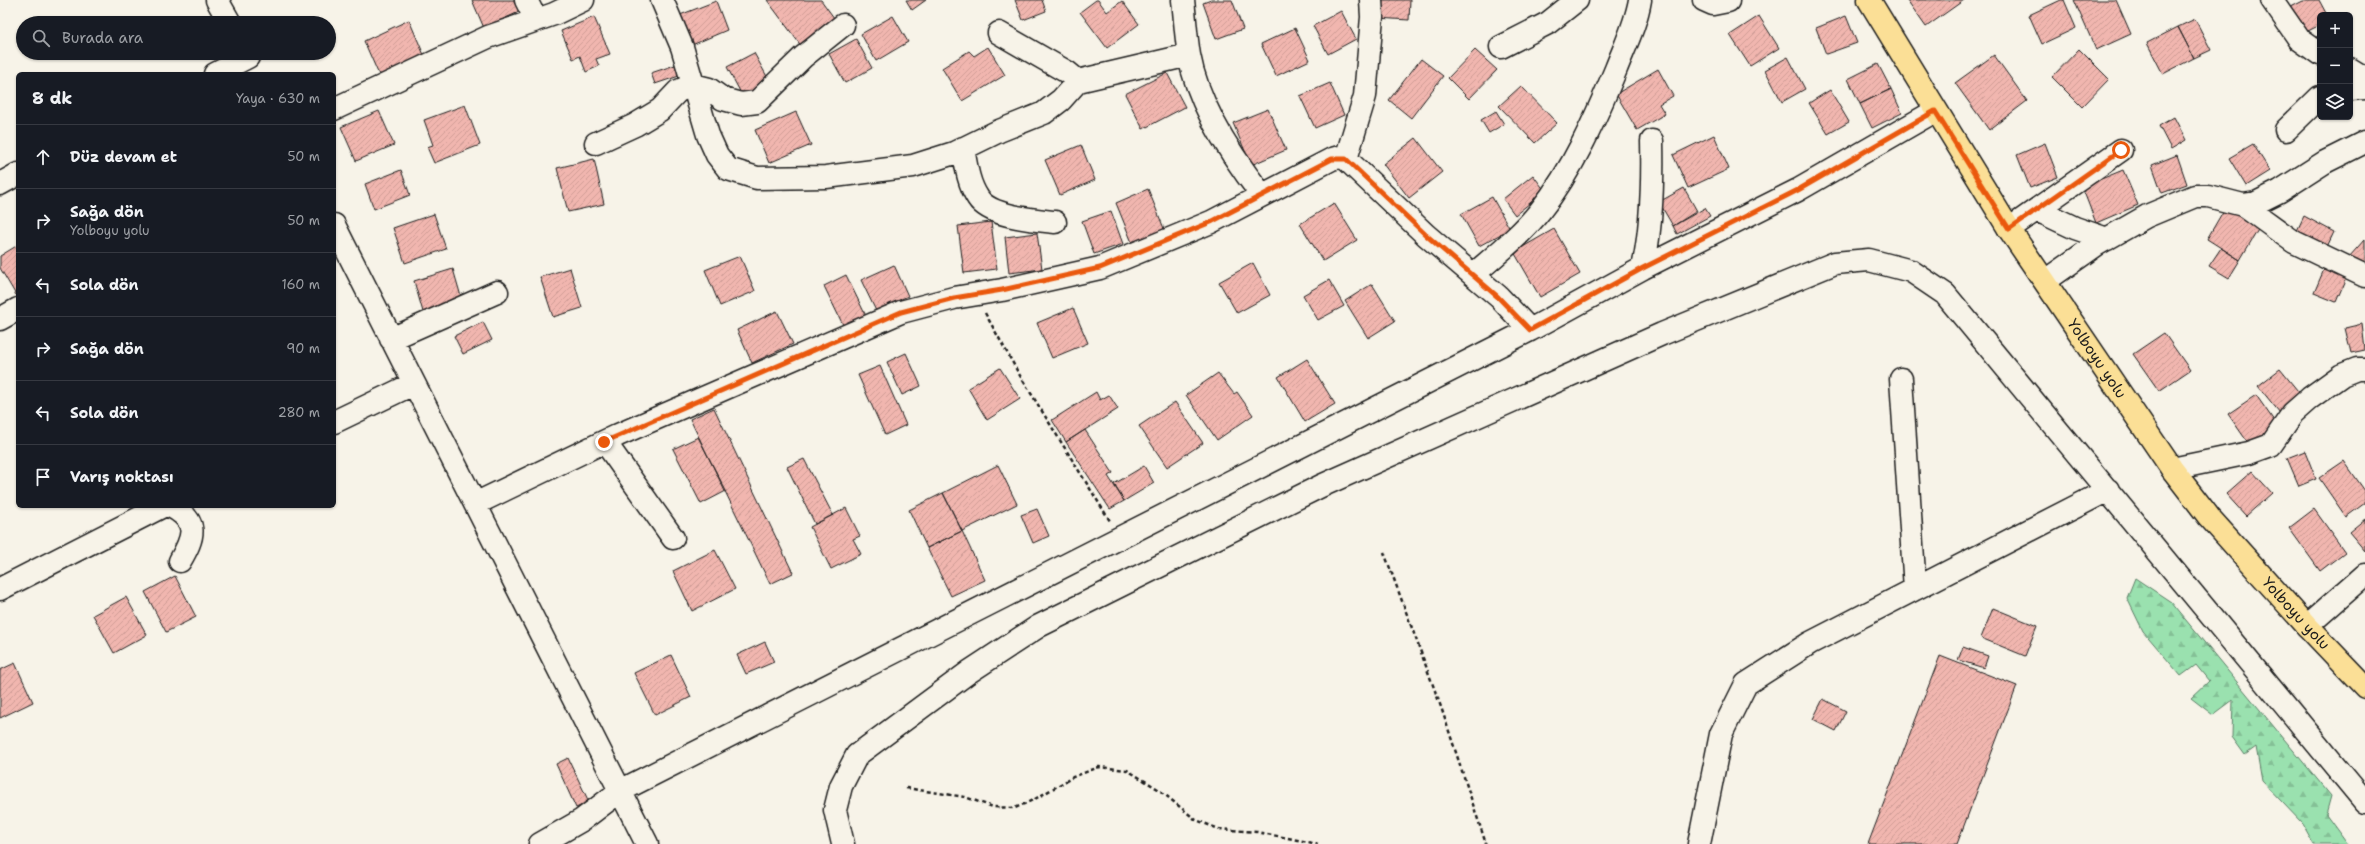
<!DOCTYPE html>
<html lang="tr">
<head>
<meta charset="utf-8">
<style>
	body { margin:0; font-family:"Shantell Sans",sans-serif; background:#242831; color:#f1f3f6 }
	.controls { position:absolute; right:12px; top:12px; display:grid; overflow:hidden; border-radius:6px; box-shadow:0 1px 3px #0004 }
	.controls button { width:36px; height:36px; display:grid; place-items:center; padding:0; border:0; border-bottom:1px solid #363941; background:#171b24; color:#f1f3f6; font:20px sans-serif }
	.stop { position:absolute; width:12px; height:12px; margin:-9px; border:3px solid #ea580c; border-radius:50%; background:#fff }
	.stop.end { background:#ea580c; border-color:#fff; box-shadow:0 1px 4px #0008 }
	.list { margin:0; padding:0; list-style:none }
	h2 { display:flex; justify-content:space-between; align-items:center; height:52px; margin:0; padding:0 16px; font-size:17px }
	h2 small { font-size:13px; font-weight:400; color:#9ea1a6 }
	.list li { display:grid; grid-template-columns:26px 1fr auto; gap:12px; align-items:center; box-sizing:border-box; height:64px; padding:0 16px; border-top:1px solid #363941 }
	.list b { display:block; font-size:15px; white-space:nowrap }
	.list p { margin:0; font-size:13px; white-space:nowrap; color:#9ea1a6 }
	.list em { font-size:13px; font-style:normal; color:#9ea1a6 }
	.icon { flex:none; width:22px; height:22px; fill:none; stroke:currentColor; stroke-width:2; stroke-linecap:round; stroke-linejoin:round }
	.map { position:relative; flex:none; width:2365px; height:844px; overflow:hidden }
	.search { position:absolute; background:#171b24; box-shadow:0 1px 3px #0004; left:16px; top:16px; width:320px; height:44px; display:flex; align-items:center; gap:10px; box-sizing:border-box; padding:0 14px; border-radius:22px; color:#9ea1a6; font-size:15px }
	.panel { position:absolute; background:#171b24; box-shadow:0 1px 3px #0004; left:16px; top:72px; width:320px; height:436px; border-radius:6px }
	.map>svg:first-child { display:block }
	.forest { fill:url(#forest-firs); stroke:#5b7e66 }
	.building { fill:url(#building-hatch); stroke:#1c1c1c }
	.lines { fill:none; stroke-linecap:round; stroke-linejoin:round }
	.minor-casing { stroke:#1c1c1c; stroke-width:25 }
	.major-casing { stroke:#1c1c1c; stroke-width:25 }
	.path { stroke:#1c1c1c; stroke-width:2.5; stroke-dasharray:4 3; stroke-linecap:butt }
	.minor { stroke:#f7f3e8; stroke-width:22 }
	.major { stroke:#fbdf96; stroke-width:22 }
	.route { stroke:#ea580c; stroke-width:5 }
	.labels { text-anchor:middle; stroke-width:3; stroke-linejoin:round; paint-order:stroke }
	.street-label { font-size:15px; fill:#1c1c1c; stroke:#f7f3e8 }
</style>
</head>
<body>
<div class="map">
<svg width="2365" height="844" viewBox="0 0 2365 844">
	<defs>
		<pattern id="forest-firs" width="22" height="20" patternUnits="userSpaceOnUse"><rect width="22" height="20" fill="#9ae1af"/><path d="M5 1l3.5 6h-7zM16 11l3.5 6h-7z" fill="#84c096"/></pattern>
		<pattern id="building-hatch" width="6" height="6" patternUnits="userSpaceOnUse"><rect width="6" height="6" fill="#f1b6af"/><path d="M-1 1l2-2M0 6l6-6M5 7l2-2" fill="none" stroke="#ce9c96"/></pattern>
	</defs>
	<rect width="100%" height="100%" fill="#f7f3e8"/>
	<filter id="ink" filterUnits="userSpaceOnUse"><feTurbulence type="fractalNoise" baseFrequency=".025" numOctaves="2"/><feDisplacementMap in="SourceGraphic" scale="8" xChannelSelector="R" yChannelSelector="G"/><feConvolveMatrix kernelMatrix="1 2 1 2 8 2 1 2 1" color-interpolation-filters="sRGB"/></filter>
	<g filter="url(#ink)">
		<path class="forest" d="M2135,578l36,24 160,194 -5,18 22,30h-34l-12,-21 -40,-42 -6,-34 -11,8 -13,-18 1,-37 -20,15 -22,-17 18,-17 -13,-16 -15,11 -38,-45 -16,-33z"/>
		<path class="building" d="M472,0h44l5,11 -37,17z
			M767,0h54l16,22 -35,25z
			M906,0h20l-14,10z
			M1015,0h27l4,11 -23,9z
			M1096,0h2l9,12 15,-11 17,23 -32,24 -27,-36z
			M1211,0h21l11,29 -27,10 -13,-36z
			M1378,0h32l-1,20 -32,-2z
			M1907,0h57l-38,27z
			M2061,0h3l12,28 -34,16 -13,-29z
			M2074,0h42l15,34 -35,16z
			M2302,0h17l8,15h-7v10l-16,8 -14,-27z
			M716,1l11,29 -35,15 -12,-30z
			M1341,11l15,28 -28,15 -15,-28z
			M893,16l15,26 -32,19 -15,-27z
			M1759,16l20,32 -29,18 -20,-31z
			M1846,16l11,27 -31,11 -10,-26z
			M594,17l16,37 -14,5 3,7 -13,6 -6,-16 -7,3 -12,-28z
			M2195,19l16,31 -17,8 -16,-31z
			M409,20l15,35 -45,20 -15,-34z
			M2178,27l16,31 -31,16 -16,-31z
			M1295,28l15,32 -34,16 -15,-32z
			M856,39l16,29 -27,15 -16,-29z
			M988,47l17,28 -43,26 -20,-33 27,-17 5,5z
			M2079,49l30,30 -27,28 -30,-30z
			M1475,50l22,20 -28,29 -21,-21z
			M754,53l16,29 -27,15 -16,-30z
			M1994,55l33,46 -38,29 -34,-47z
			M1788,57l17,32 -23,13 -17,-32z
			M1421,59l22,17 -32,42 -22,-18z
			M678,64l4,11 -27,9 -4,-11z
			M1878,64l13,25 -31,15 -12,-25z
			M1658,69l15,27 -14,8 6,10 -28,16 -21,-36z
			M1167,73l18,34 -42,22 -18,-35z
			M1330,83l14,32 -29,13 -15,-32z
			M1521,86l36,37 -22,20 -36,-37z
			M1891,89l11,24 -30,15 -12,-24z
			M1830,90l19,32 -21,12 -19,-31z
			M465,105l15,40 -46,18 -7,-16 6,-2 -9,-25z
			M1268,109l18,41 -35,15 -18,-42z
			M379,111l15,34 -38,16 -15,-34z
			M1496,111l8,13 -15,9 -8,-13z
			M796,112l15,33 -42,18 -14,-33z
			M2174,117l12,23 -15,9 -12,-23z
			M1714,135l15,34 -41,19 -15,-33z
			M1416,138l26,34 -33,26 -26,-34z
			M2045,143l13,34 -28,11 -13,-33z
			M2253,144l17,27 -24,15 -17,-28z
			M1081,145l14,35 -35,15 -15,-35z
			M2177,155l10,29 -25,9 -10,-28z
			M594,159l10,45 -36,8 -11,-44z
			M401,170l9,25 -36,14 -9,-25z
			M2123,170l15,35 -42,18 -14,-36z
			M1533,175l12,16 -30,24 -12,-16z
			M1684,188l13,23 -24,15 -14,-24z
			M1148,189l17,42 -32,14 -17,-42z
			M1492,197l18,32 -31,17 -18,-32z
			M1334,203l23,37 -34,21 -23,-37z
			M1705,208l5,8 -33,18 -4,-8z
			M2225,208l34,20 -19,32 -33,-21z
			M1111,211l12,33 -29,10 -12,-33z
			M434,214l12,35 -41,14 -12,-35z
			M2304,216l30,16 -9,19 -30,-16z
			M991,222l6,47 -33,4 -6,-47z
			M1554,229l26,45 -40,23 -26,-45z
			M1037,233l5,36 -33,4 -4,-36z
			M2365,239v32l-16,-14z
			M18,245v49l-2,1 -16,-27v-12z
			M2221,248l19,12 -11,18 -20,-12z
			M740,256l15,35 -35,15 -15,-36z
			M1253,263l17,32 -33,18 -18,-31z
			M894,265l14,31 -32,15 -15,-31z
			M2325,267l22,9 -11,26 -22,-9z
			M570,268l12,40 -29,9 -13,-40z
			M453,269l9,31 -39,12 -9,-31z
			M846,275l20,41 -22,11 -20,-41z
			M1329,280l15,26 -26,14 -15,-25z
			M1372,284l23,37 -27,17 -23,-37z
			M1073,308l15,35 -36,15 -15,-35z
			M777,311l16,33 -41,19 -15,-33z
			M483,322l9,18 -29,14 -9,-18z
			M2362,324l3,26 -14,3 -6,-25z
			M2164,333l26,37 -31,21 -26,-37z
			M906,353l15,33 -19,9 -15,-33z
			M1307,359l28,45 -30,18 -27,-45z
			M880,366l26,59 -21,10 -27,-60z
			M1000,368l20,31 -33,21 -19,-32z
			M2280,369l22,27 -22,17 -22,-27z
			M1218,373l16,21 3,-2 16,23 -36,25 -31,-45z
			M1096,392l4,8 9,-5 9,14 -52,33 -14,-22z
			M2256,395l23,33 -28,19 -23,-33z
			M1175,402l28,41 -36,24 -28,-41z
			M714,408l79,165 -23,11 -80,-165z
			M1085,430l28,43 -5,3 16,25 -14,8 -44,-67z
			M698,437l28,54 -25,13 -28,-55z
			M2305,451l11,28 -17,7 -12,-28z
			M804,459l29,56 -18,9 -28,-57z
			M2344,461l21,30v12l-19,14 -27,-39z
			M998,465l19,39 -55,27 -19,-38z
			M1144,466l10,17 -30,18 -10,-17z
			M2252,471l20,22 -26,23 -20,-22z
			M943,493l19,38 -35,17 -18,-38z
			M846,508l14,28 -7,3 8,15 -30,15 -21,-42z
			M1037,509l12,27 -16,7 -12,-28z
			M2314,509l31,43 -25,19 -31,-43z
			M2365,519v32l-16,-19z
			M962,531l23,49 -34,16 -24,-48z
			M715,550l20,39 -43,22 -19,-40z
			M175,576l21,41 -30,15 -21,-40z
			M126,597l21,38 -33,18 -21,-38z
			M1993,608l44,18 -12,30 -44,-18z
			M765,642l9,20 -28,12 -9,-19z
			M1963,647l25,9 -4,12 -26,-8z
			M671,655l20,42 -36,18 -21,-42z
			M1940,656l77,30 -60,158h-89z
			M15,663l18,39 -33,16v-48z
			M1823,699l23,12 -10,20 -23,-12z
			M568,758l21,44 -13,6 -20,-44z"/>
		<g class="lines">
			<defs>
				<path id="minor" d="M217,0l13,23
					M526,0l10,20
					M662,0l20,47 26,88 9,20 11,14 29,9 69,-1 87,-11 41,-13 45,-22 45,-18 17,-13 17,-19 111,-26
					M1183,0c2,18 3,37 6,55 9,50 41,99 72,139
					M1704,0l9,4 15,-3
					M2272,0l27,39 21,15
					M999,33l68,39 11,9
					M1501,47l47,-24 29,-23
					M2350,69l15,9
					M215,74l33,-17
					M2350,89l15,-1
					M334,109l154,-72 66,-23 29,-14
					M2286,130l34,-33
					M596,143l39,-18 25,-15 18,-19 15,-6 16,4 14,10 18,5 16,-2 46,-45 40,-32
					M963,148c3,17 5,35 15,50 12,19 57,22 77,24
					M1346,159l19,-63 7,-79 -1,-17
					M0,184l18,-10
					M2243,205l51,37 71,34
					M2037,210l38,18 32,11
					M334,225l313,619
					M2009,229l112,-79
					M1643,268c9,-42 10,-85 9,-127
					M1474,274c23,-20 47,-39 66,-63 33,-41 56,-94 76,-142 9,-23 20,-45 24,-69
					M2045,281l51,-36 51,-29 48,-20h13l35,9 13,-2 24,-12 45,-29 40,-20
					M0,319l18,-10
					M391,339l106,-47
					M1901,379l14,210
					M334,422l79,-38
					M605,442l68,96
					M2172,469l77,-16 22,-8 22,-32 17,-15 32,-23 15,-6h8
					M475,504l143,-69 283,-123 53,-14 48,-8 98,-22 111,-46 121,-63 7,-2 7,2 80,76 73,62 31,33
					M170,506c30,15 24,31 10,55
					M0,589l163,-83
					M2307,626l58,-51
					M540,844l42,-24 38,-29 910,-461 113,-62 155,-78 137,-79
					M843,844l-8,-34 6,-24 16,-31 112,-83 70,-46 282,-140 341,-152 173,-71 34,-3 42,11 34,23 420,508
					M1699,844l22,-110 25,-50 64,-41 298,-153"/>
				<g id="major">
					<path id="s1" d="M1869,0l140,229 163,240 37,48 98,109 58,61"/>
				</g>
			</defs>
			<use href="#minor" class="minor-casing"/>
			<use href="#major" class="major-casing"/>
			<path class="path" d="M985,313l34,61 91,147
				M1384,552l57,155 45,137
				M906,788l59,9 28,10 22,1 20,-9 38,-22 26,-10 28,3 31,19 38,31 23,9 38,3 61,12"/>
			<use href="#minor" class="minor"/>
			<use href="#major" class="major"/>
		</g>
	</g>
	<g class="lines" filter="url(#ink)">
		<path class="route" d="M604,442l297,-130 53,-14 48,-8 98,-22 111,-46 121,-63h14l80,76 72,62 32,33 113,-62 155,-78 137,-79 74,118 112,-79"/>
	</g>
	<g class="labels">
		<g class="street-label">
			<text dy="5" stroke="none"><textPath href="#s1" startOffset="425">Yolboyu yolu</textPath></text>
			<text dy="5" stroke="none"><textPath href="#s1" startOffset="749">Yolboyu yolu</textPath></text>
		</g>
	</g>
</svg>
<div class="controls">
<button>+</button>
<button>−</button>
<button><svg class="icon" aria-label="layers" viewBox="0 0 24 24"><path d="M12 4l9 5-9 5-9-5zM3 14l9 5 9-5"/></svg></button>
</div>
<div class="stop" style="left:2121px;top:150px"></div>
<div class="stop end" style="left:604px;top:442px"></div>
<div class="search"><svg class="icon" aria-label="search" viewBox="0 0 24 24"><circle cx="10" cy="10" r="6"/><path d="M15 15l6 6"/></svg>Burada ara</div>
<section class="panel">
<h2>8 dk<small>Yaya · 630 m</small></h2>
<ul class="list">
<li><svg class="icon" aria-label="ahead" viewBox="0 0 24 24"><path d="M12 20V5M6 11l6-6 6 6"/></svg><div><b>Düz devam et</b></div><em>50 m</em></li>
<li><svg class="icon" aria-label="right" viewBox="0 0 24 24"><path d="M7 20v-9h11M14 6l5 5-5 5"/></svg><div><b>Sağa dön</b><p>Yolboyu yolu</p></div><em>50 m</em></li>
<li><svg class="icon" aria-label="left" viewBox="0 0 24 24"><path d="M17 20v-9H6M10 6l-5 5 5 5"/></svg><div><b>Sola dön</b></div><em>160 m</em></li>
<li><svg class="icon" aria-label="right" viewBox="0 0 24 24"><path d="M7 20v-9h11M14 6l5 5-5 5"/></svg><div><b>Sağa dön</b></div><em>90 m</em></li>
<li><svg class="icon" aria-label="left" viewBox="0 0 24 24"><path d="M17 20v-9H6M10 6l-5 5 5 5"/></svg><div><b>Sola dön</b></div><em>280 m</em></li>
<li><svg class="icon" aria-label="arrive" viewBox="0 0 24 24"><path d="M6 21V4h12l-3 4 3 4H6"/></svg><div><b>Varış noktası</b></div></li>
</ul>
</section>
</div>
</body>
</html>
